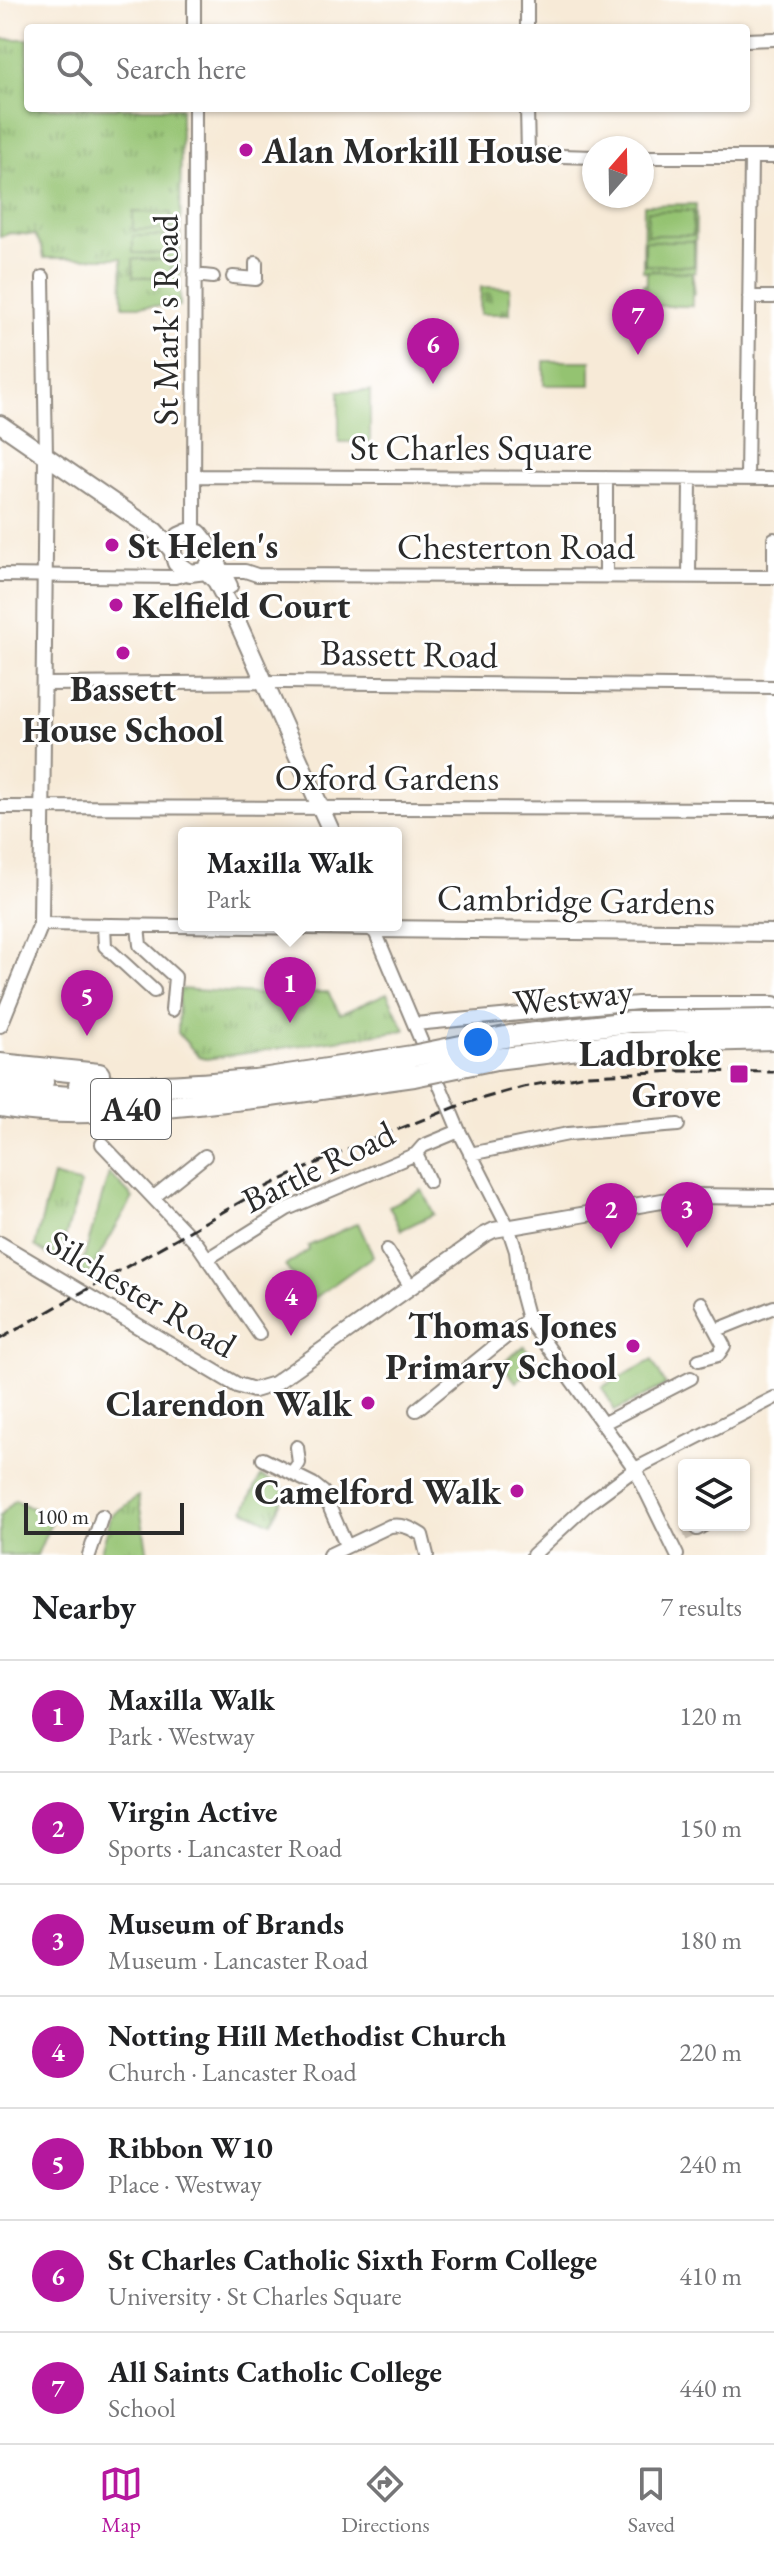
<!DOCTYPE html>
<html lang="en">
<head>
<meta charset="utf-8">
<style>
	body { margin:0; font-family:"EB Garamond",serif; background:#f2f2f2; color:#202124 }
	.controls { position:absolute; right:24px; bottom:24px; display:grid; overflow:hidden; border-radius:8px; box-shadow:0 2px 6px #0004 }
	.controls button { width:72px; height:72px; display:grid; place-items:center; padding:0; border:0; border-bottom:2px solid #e0e0e0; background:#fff; color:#202124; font:40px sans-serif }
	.compass { position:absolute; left:582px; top:136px; width:72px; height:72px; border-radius:50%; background:#fff; box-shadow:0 2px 6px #0004; rotate:20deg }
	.scale { position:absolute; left:24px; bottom:20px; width:160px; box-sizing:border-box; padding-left:8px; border:4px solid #2b2b2b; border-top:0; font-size:22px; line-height:28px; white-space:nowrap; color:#2b2b2b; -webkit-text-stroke:6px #fff; paint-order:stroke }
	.you { position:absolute; left:478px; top:1042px; width:28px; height:28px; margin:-20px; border:6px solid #fff; border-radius:50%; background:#1a73e8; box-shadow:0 0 0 12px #1a73e833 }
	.badge { display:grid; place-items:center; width:52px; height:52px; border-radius:50%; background:#b5179e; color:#fff; font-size:26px; font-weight:700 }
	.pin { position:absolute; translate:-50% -66px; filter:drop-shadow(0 2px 4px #0008) }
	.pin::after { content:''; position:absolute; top:42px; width:28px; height:24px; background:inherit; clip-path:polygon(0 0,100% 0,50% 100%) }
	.popup { position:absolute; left:178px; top:827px; width:224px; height:104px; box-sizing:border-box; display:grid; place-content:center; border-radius:8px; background:#fff; filter:drop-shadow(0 2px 6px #0005); font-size:26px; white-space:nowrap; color:#757577 }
	.popup b { font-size:30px; color:#202124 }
	.popup::after { content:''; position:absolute; left:50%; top:100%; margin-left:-16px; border:16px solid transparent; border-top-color:#fff }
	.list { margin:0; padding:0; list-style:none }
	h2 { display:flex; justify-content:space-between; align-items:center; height:104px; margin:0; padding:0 32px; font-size:34px }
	h2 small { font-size:26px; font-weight:400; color:#757577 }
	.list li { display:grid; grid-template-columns:52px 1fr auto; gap:24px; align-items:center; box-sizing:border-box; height:112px; padding:0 32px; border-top:2px solid #e0e0e0 }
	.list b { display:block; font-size:30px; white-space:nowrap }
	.list p { margin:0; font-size:26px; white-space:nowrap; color:#757577 }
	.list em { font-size:26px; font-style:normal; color:#757577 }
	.icon { flex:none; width:44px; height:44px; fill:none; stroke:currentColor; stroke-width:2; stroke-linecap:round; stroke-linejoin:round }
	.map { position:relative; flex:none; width:774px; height:1555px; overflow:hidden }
	.search { position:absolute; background:#fff; box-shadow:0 2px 6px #0004; left:24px; right:24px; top:24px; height:88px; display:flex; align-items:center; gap:20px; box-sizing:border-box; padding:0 28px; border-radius:8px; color:#757577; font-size:30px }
	.sheet { height:888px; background:#fff }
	nav { display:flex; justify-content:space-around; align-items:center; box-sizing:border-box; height:112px; border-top:2px solid #e0e0e0; background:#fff; font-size:22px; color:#757577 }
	nav a { display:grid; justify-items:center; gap:4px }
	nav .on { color:#b5179e }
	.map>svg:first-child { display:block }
	.grass { fill:url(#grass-tufts); stroke:#60774e; stroke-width:2 }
	.cemetery { fill:url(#cemetery-stones); stroke:#60774e; stroke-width:2 }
	.garden { fill:#94c371; stroke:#60774e; stroke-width:2 }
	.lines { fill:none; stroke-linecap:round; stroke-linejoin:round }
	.minor-tunnel { stroke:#cec4b5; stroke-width:12; stroke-dasharray:12 6; stroke-linecap:butt }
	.minor-casing { stroke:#918a81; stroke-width:16 }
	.tertiary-casing { stroke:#918a81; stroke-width:18 }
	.secondary-casing { stroke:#918a81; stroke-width:20 }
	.trunk-casing { stroke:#918a81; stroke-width:24 }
	.minor { stroke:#fff; stroke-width:12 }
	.tertiary { stroke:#fff; stroke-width:14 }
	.secondary { stroke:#fff; stroke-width:16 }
	.trunk { stroke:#fff; stroke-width:20 }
	.rail { stroke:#2b2b2b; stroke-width:3; stroke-dasharray:12 6; stroke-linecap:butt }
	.trunk-bridge-casing { stroke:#918a81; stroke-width:24; stroke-linecap:butt }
	.trunk-bridge { stroke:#fff; stroke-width:20 }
	.poi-dot { fill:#b5179e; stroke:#fff; stroke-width:3 }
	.labels { text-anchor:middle; stroke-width:6; stroke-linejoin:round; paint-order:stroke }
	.shield { fill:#fff; stroke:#6b6b6b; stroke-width:2 }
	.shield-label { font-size:34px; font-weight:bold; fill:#2b2b2b }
	.poi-label { font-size:36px; font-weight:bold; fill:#2b2b2b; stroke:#fff; text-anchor:end }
	.street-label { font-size:36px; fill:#2b2b2b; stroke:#fff }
</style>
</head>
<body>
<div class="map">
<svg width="774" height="1555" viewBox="0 0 774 1555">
	<defs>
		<pattern id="grass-tufts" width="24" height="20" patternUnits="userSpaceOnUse" patternTransform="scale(2)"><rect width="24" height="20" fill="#94c371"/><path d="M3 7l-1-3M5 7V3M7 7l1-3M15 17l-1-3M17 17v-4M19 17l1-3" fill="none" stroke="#799f5d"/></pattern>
		<pattern id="cemetery-stones" width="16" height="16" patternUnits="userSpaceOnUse" patternTransform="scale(2)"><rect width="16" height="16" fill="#94c371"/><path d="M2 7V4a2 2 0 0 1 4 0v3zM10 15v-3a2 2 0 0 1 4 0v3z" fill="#799f5d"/></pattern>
	</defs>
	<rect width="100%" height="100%" fill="#fff"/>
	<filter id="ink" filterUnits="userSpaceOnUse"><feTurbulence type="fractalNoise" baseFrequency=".0125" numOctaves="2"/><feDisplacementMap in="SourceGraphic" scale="16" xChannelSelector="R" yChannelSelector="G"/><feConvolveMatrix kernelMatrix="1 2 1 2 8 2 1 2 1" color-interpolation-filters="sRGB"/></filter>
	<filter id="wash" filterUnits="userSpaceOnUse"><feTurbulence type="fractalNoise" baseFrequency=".006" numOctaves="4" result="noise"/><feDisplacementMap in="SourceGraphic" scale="32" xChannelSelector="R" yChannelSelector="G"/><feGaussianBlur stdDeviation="1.8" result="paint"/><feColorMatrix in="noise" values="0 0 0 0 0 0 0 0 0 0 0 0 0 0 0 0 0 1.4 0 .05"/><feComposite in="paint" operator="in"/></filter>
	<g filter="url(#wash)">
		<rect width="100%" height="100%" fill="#f7ead7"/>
		<path class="grass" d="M0,39h28v69h153l-1,198h-57l-1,-48h-78l-2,-11 -7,-12 -25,-2 -10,4z
			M696,204l-1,68h-3l3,21 -3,1v12h-46v-13h-3v-9h4v-12l-4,-1 1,-66z
			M179,989l78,5 71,-2 12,22 47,-21 18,37 -199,29 -7,-2 -21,-24z
			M53,1176l28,8 -19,65 -3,-1 -3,12 -21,-14z
			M261,1476l21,10 3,9 -14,28 -27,-13z
			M138,1496l10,59h-48l11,-39z"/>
		<path class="cemetery" d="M481,287l29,1v26h-30z"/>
		<path class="garden" d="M648,211h45v24h-46z
			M133,212l38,1v17h-38z
			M133,236h38v18l-38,-1z
			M645,241h49v25l-49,-1z
			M133,259l38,1v17h-38z
			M647,271l45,1v34h-46z
			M544,361h47v24h-47z
			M339,391h31v51h-31z
			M109,1173l24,25 -46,79 -7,-6z
			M422,1190l12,24 -33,16 -12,-24z
			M358,1223l15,33 -61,44 -27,-34 24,-16 -1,-4z
			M524,1346l14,18 -22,18 -14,-18z
			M652,1360l14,25 -51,26 -13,-24z
			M15,1500l38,18 -16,37h-37v-39z"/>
	</g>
	<g filter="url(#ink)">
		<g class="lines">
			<path class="minor-tunnel" d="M684,1535l13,-6"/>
			<defs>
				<path id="minor" d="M194,0v28
					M527,28v-28
					M746,40l28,-1
					M527,108l1,47 66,2
					M642,157h132
					M194,275l19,2
					M43,277l3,179
					M233,277l23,2v-16
					M749,297h25
					M195,476l579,3
					M606,478v98
					M747,479l4,-321
					M194,532l1,-424
					M221,571h24l12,4 517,2
					M0,575l175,2 15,-4
					M689,576l1,-97
					M774,577v-38
					M44,684l239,-2 491,5
					M0,807l774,2
					M41,924l333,5 85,202 49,96 8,24 5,42 7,26 107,150 42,86
					M104,925l1,21 49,45
					M138,926l2,19 35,32 -3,33
					M415,1024l223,-21h136
					M102,1144l96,101 61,89
					M416,1154l13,27
					M470,1154l98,-20 110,-9
					M154,1197l51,-41
					M387,1250l24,37
					M207,1259l80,-50 129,-55 7,-8 36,-15
					M717,1330l57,-23
					M699,1360l19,-5 6,-9 -23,-43
					M416,1410l112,-91
					M602,1424l89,-46
					M263,1459l50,25 10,8 23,53
					M292,1473l7,-10 -2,-16
					M697,1529l7,-4
					M89,1555l13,-39
					M329,1555l61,-29c13,-2 21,2 32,9l5,20
					M533,1555l56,-52 46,-34 139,-71"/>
				<path id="tertiary" d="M0,1025l41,-101 5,-468
					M0,1244l237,141 17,5 20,-6 210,-149 10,-5 197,-34 83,1"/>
				<path id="secondary" d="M0,424l155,107 17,19
					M212,556l-6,15 -16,2 -14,-10 -4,-13 7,-14 9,-4 11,1 8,10 22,43
					M206,571l10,10 21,40 95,212
					M373,925l1,4 400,4"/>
				<path id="trunk" d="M0,1064l99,10
					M0,1077l43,5
					M79,1085c59,5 117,-1 176,-5
					M0,1092l99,7
					M0,1106c84,15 179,-1 263,-9"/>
			</defs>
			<use href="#minor" class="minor-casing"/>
			<use href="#tertiary" class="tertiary-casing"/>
			<use href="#secondary" class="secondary-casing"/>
			<use href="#trunk" class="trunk-casing"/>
			<use href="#minor" class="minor"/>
			<use href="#tertiary" class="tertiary"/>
			<use href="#secondary" class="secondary"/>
			<use href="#trunk" class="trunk"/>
			<path class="rail" d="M0,1339l270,-154 75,-35 121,-47 57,-16 63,-12 94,-4 94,1"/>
			<defs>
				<path id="trunk-bridge" d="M255,1080l157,-24 98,-20 121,-14 143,-2
					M263,1097l151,-21 82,-17 131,-16 147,-4"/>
			</defs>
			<use href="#trunk-bridge" class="trunk-bridge-casing"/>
			<use href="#trunk-bridge" class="trunk-bridge"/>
		</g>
	</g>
	<g class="poi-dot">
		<circle cx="246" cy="150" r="8"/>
		<circle cx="112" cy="545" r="8"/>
		<circle cx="116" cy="605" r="8"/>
		<circle cx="123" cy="653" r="8"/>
		<rect x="729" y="1064" width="20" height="20" rx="4"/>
		<circle cx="633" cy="1346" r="8"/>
		<circle cx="368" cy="1403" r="8"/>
		<circle cx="517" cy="1491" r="8"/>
	</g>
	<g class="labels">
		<rect class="shield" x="91" y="1079" width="80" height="60" rx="6"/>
		<g class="shield-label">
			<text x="131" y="1121">A40</text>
		</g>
		<g class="poi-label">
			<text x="262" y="163" text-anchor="start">Alan Morkill House</text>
			<text x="128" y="558" text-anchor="start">St Helen's</text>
			<text x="132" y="618" text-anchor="start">Kelfield Court</text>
			<text x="123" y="701" text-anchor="middle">Bassett<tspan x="123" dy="41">House School</tspan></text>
			<text x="721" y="1066">Ladbroke<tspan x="721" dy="41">Grove</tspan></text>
			<text x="617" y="1338">Thomas Jones<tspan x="617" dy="41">Primary School</tspan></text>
			<text x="352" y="1416">Clarendon Walk</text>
			<text x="501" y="1504">Camelford Walk</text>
		</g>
		<g class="street-label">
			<text transform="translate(165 320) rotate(-90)" y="13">St Mark's Road</text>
			<text x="471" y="460">St Charles Square</text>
			<text x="516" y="559">Chesterton Road</text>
			<text transform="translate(409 653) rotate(1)" y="13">Bassett Road</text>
			<text x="387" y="790">Oxford Gardens</text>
			<text transform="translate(576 899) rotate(1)" y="13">Cambridge Gardens</text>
			<text transform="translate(573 996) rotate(-6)" y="13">Westway</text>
			<text transform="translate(318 1166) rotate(-26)" y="13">Bartle Road</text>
			<text transform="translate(142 1293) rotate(31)" y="13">Silchester Road</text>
		</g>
	</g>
</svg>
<div class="controls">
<button><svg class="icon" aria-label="layers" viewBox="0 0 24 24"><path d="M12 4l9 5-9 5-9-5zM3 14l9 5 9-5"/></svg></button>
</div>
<svg class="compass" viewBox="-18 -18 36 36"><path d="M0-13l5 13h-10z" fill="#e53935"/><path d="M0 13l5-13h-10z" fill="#757577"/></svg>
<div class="scale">100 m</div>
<div class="you"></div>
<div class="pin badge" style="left:290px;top:1023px">1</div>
<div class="popup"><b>Maxilla Walk</b>Park</div>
<div class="pin badge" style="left:611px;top:1249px">2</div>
<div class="pin badge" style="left:687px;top:1248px">3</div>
<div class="pin badge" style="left:291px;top:1336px">4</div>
<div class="pin badge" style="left:87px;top:1036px">5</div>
<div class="pin badge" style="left:433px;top:384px">6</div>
<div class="pin badge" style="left:638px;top:355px">7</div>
<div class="search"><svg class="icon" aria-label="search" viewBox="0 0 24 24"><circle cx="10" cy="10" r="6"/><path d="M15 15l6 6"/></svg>Search here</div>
</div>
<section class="sheet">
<h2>Nearby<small>7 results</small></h2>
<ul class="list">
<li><span class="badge">1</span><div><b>Maxilla Walk</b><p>Park · Westway</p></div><em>120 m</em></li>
<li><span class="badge">2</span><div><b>Virgin Active</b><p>Sports · Lancaster Road</p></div><em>150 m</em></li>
<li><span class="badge">3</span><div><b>Museum of Brands</b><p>Museum · Lancaster Road</p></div><em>180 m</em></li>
<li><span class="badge">4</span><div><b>Notting Hill Methodist Church</b><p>Church · Lancaster Road</p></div><em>220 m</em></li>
<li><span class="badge">5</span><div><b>Ribbon W10</b><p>Place · Westway</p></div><em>240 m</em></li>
<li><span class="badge">6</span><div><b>St Charles Catholic Sixth Form College</b><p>University · St Charles Square</p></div><em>410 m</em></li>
<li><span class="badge">7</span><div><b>All Saints Catholic College</b><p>School</p></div><em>440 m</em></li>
</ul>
</section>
<nav>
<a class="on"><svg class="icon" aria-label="map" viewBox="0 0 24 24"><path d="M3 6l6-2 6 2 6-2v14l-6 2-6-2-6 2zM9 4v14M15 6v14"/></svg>Map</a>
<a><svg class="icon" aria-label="directions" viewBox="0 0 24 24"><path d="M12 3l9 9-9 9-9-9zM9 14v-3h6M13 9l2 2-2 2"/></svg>Directions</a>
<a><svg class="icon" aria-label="saved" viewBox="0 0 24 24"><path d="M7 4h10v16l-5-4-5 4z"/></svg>Saved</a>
</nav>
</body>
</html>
